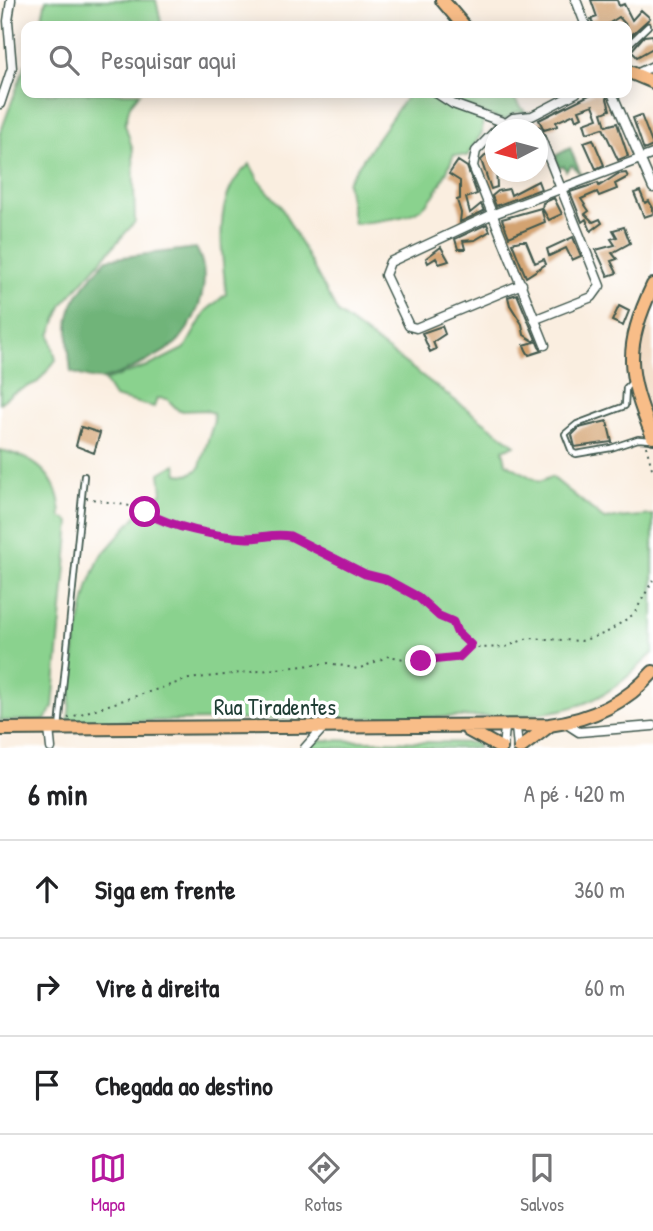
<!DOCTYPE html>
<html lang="pt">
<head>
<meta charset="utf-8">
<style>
	body { margin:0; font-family:"Patrick Hand",sans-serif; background:#f6f6f6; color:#202124 }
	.compass { position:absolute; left:485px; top:119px; width:63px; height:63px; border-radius:50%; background:#fff; box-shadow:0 4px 18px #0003; rotate:264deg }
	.stop { position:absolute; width:21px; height:21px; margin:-16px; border:5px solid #b5179e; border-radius:50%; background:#fff }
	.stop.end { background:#b5179e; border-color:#fff; box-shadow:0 2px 7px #0008 }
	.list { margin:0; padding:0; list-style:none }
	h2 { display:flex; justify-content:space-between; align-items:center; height:91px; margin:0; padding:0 28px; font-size:30px }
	h2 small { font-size:23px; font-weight:400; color:#757577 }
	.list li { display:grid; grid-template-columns:46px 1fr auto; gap:21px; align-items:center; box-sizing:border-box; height:98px; padding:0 28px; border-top:2px solid #e0e0e0 }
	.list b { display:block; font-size:26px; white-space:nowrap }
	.list em { font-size:23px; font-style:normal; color:#757577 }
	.icon { flex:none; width:38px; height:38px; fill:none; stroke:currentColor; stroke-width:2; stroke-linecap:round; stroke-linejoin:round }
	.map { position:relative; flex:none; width:653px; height:748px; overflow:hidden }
	.search { position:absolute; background:#fff; box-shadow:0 4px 18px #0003; left:21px; right:21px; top:21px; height:77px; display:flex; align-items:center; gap:18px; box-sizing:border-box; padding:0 24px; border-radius:14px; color:#757577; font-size:26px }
	.sheet { height:385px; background:#fff }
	nav { display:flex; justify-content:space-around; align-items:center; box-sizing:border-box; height:98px; border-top:2px solid #e0e0e0; background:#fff; font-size:19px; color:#757577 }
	nav a { display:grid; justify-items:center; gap:4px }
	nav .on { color:#b5179e }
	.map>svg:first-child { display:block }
	.built { fill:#efd6bb }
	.green { fill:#8ad28e; stroke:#548861; stroke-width:2 }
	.forest { fill:#6fb479; stroke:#477856; stroke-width:2 }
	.building { fill:#d3a371 }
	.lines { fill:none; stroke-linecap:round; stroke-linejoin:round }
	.lane-casing { stroke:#40584e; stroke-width:8 }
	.street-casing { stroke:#40584e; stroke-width:11 }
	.primary-casing { stroke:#40584e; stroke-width:16 }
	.path { stroke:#40584e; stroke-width:2; stroke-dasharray:2 5; stroke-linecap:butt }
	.lane { stroke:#fff; stroke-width:4.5 }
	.street { stroke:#fff; stroke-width:8 }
	.primary { stroke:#f8bd88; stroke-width:12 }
	.route { stroke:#b5179e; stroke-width:9 }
	.labels { text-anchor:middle; stroke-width:7; stroke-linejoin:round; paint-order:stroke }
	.street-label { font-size:23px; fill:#1f3d34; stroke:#fff }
</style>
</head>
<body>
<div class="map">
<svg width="653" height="748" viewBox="0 0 653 748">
	<rect width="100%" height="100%" fill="#fff"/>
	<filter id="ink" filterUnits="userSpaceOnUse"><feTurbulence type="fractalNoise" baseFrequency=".0143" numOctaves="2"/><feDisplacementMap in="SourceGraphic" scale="14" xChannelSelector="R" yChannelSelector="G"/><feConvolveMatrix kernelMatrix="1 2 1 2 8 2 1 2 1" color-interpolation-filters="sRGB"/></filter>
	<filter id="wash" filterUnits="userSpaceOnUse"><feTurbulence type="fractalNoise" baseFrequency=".00686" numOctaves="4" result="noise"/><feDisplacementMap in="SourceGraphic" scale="28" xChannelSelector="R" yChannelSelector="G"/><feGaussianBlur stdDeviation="1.57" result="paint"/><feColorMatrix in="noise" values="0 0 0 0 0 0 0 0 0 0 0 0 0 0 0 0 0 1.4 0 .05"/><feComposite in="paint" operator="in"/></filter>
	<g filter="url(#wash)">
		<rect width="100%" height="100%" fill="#faeee0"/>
		<path class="built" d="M653,303v122l-11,-22 -7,-57z"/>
		<path class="green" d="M46,0h110l6,26h-122z
			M26,63v30h114l-10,12 -5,19 8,27 2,71 -72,82 -13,31 6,25 -18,22 -27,12 -11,9v-269z
			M409,93c25,0 49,16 74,25l-1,15 -15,23 -13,-1c-28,65 -34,60 -100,69l-7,-42z
			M440,93h69l17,20 -9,-1 -13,8 -39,-13z
			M250,164l9,17 21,24 58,108 177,132 -12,5 3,13 33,19 13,-5 52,42 49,-4v138c-49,48 -67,56 -135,63l-450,6 8,-83 13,-55 11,-27 46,-52 16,-12 -2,-20 16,-9 2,10 10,1 11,-6 15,-48 -1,-8 -8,-3 -26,1 -12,-12 -10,-1 -3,9 -40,-10 -10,-16 49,-17 32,-16 21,-37 20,-17c-4,-44 -15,-99 24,-130z
			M0,450c37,8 60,27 61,67l9,5 -17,185 -8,13 -45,1z
			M315,740l161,3 3,5h-170z"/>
		<path class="forest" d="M570,148l11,27 -9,-10 -6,6 -2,-5 -5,2 -4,-12z
			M196,248c17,29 4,66 -16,91 -12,14 -59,36 -77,40 -9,2 -23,-4 -32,-7 -7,-63 -5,-65 36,-113z"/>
		<g id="blocks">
			<path class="building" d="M591,0h26l2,6 5,-2 8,16 9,-10 9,8 -22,20 -1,-12 -8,-9 -14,9h-11l-3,-7 6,-2z
				M653,35v13l-16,9 -6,-6 13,-15z
				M593,93l13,2 4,15 -8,3 4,13 11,-3 11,33 -10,4 -15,-32 -16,5 -3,-10 14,-5 -5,-13 -14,5 3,7 -6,3 -2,-6 -18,8 1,4 -6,2 -7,2 -5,-10z
				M641,115l12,31 -9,4 -11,-32z
				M593,139l11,26 -8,4 -12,-27z
				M495,146l2,41 -6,2 -10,-29z
				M458,161l9,6 10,27 -11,4 4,15 11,-9 3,7 -24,11 1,-9 -4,-13 3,-1v-18l-11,-7z
				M626,173l2,4 -13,7 2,5 -18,7 -2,-4 -16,7 8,12 -4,3 8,8 7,-3 2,4 -11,8 -5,-12 -4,3 -12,-30 28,-9 1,3 19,-12z
				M538,181l3,8 -45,17 -4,-10 6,-5 11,-2 2,6z
				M640,191l5,12 4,-2 4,7v6l-9,3 -10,-24z
				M554,198l8,16 -13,6 -7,-12 1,-5z
				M541,208l4,14 -36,15 -7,-18z
				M487,224l3,7 -15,9 -12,1 2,8h-7l-3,-10z
				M624,227l6,16 -18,10 5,6 -6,2 6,12 -9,3 -12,-26 19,-5 -4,-6 6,-2 -4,-7z
				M573,237l8,19 -9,4 -6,-12 -17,8 -2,-7z
				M520,241h6l9,22 9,-4 2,5 -20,13 -14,-34z
				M441,247l8,14 -10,3 -3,-6 -8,5 -2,-5z
				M517,294l22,53 3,4 -13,4 -3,-5 -2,-5 11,-3 -11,-7 -2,-11 -12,-19 -2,-8z
				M619,306l10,5 -6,15 -11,-5z
				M442,326l3,8 -12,8 3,7 -6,3 -8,-19z
				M607,421l5,21 -37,5 -3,-12 7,-7z
				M81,427l19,6 -6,20 -18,-7z"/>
		</g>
	</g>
	<g filter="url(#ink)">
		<use href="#blocks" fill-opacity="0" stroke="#40584e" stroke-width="2"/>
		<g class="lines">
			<defs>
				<path id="lane" d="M627,46l21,-20
					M632,382l-6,6 -1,18 -48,18 -12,10 7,18 4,2 35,-6 27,-9 14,1
					M59,728l25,-252"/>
				<path id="street" d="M576,0l10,26
					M636,74l17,-8
					M436,93l17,11 50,18
					M612,93l41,95
					M0,104l12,-36 -4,-47 3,-21
					M496,130l-20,21 -3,15 72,179
					M496,130l17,-12 19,-2 44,-23
					M522,284l-106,44 -7,-2 -24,-51 5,-13 101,-47 162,-61
					M536,319l56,-22 8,-11 -62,-155
					M565,723l14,9 74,-6
					M516,727l2,21
					M49,729l2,19
					M305,748l17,-19
					M503,748l2,-20"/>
				<path id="primary" d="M442,0l22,26
					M627,71l26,11
					M653,285c-30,64 -26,88 0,152
					M0,729l549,-4c40,-5 77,-22 104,-53
					M468,730l33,18
					M520,748l29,-22"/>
			</defs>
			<use href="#lane" class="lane-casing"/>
			<use href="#street" class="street-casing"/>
			<use href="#primary" class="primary-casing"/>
			<path class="path" d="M646,446l7,26
				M86,498l44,8 42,18 41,10 33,4 35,-5 18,6 61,33 25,7 33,18 21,19 14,6 7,14 15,12 31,-1 22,-9 53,3 25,-8 28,-19 19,-34
				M68,718l121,-39 140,-16 29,6 31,-13 25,5 39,-2 18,-13"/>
			<use href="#lane" class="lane"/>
			<use href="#street" class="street"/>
			<use href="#primary" class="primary"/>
		</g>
	</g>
	<g class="lines" filter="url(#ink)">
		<path class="route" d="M145,512c26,15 72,25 102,26 15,0 27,-5 43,-2l75,38 20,5 33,18 21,19 14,6 4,10 14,13 -12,12 -38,4"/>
	</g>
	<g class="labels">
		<g class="street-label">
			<text x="275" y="715">Rua Tiradentes</text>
		</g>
	</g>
</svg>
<svg class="compass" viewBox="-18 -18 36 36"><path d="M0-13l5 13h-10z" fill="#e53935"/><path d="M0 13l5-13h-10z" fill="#757577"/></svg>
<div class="stop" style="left:145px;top:512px"></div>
<div class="stop end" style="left:421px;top:661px"></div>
<div class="search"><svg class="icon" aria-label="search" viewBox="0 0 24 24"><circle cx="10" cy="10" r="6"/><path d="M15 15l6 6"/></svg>Pesquisar aqui</div>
</div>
<section class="sheet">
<h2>6 min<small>A pé · 420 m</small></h2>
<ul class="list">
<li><svg class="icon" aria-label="ahead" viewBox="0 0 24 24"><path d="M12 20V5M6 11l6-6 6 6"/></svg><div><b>Siga em frente</b></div><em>360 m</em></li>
<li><svg class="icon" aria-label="right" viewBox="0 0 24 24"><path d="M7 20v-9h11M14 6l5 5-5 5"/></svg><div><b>Vire à direita</b></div><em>60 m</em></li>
<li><svg class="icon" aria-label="arrive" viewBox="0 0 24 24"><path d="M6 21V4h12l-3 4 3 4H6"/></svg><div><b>Chegada ao destino</b></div></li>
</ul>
</section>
<nav>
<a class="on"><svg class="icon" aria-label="map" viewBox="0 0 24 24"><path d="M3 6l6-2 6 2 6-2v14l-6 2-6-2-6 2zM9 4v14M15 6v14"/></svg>Mapa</a>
<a><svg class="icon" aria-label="directions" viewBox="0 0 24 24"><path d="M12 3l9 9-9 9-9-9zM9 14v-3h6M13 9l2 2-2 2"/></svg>Rotas</a>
<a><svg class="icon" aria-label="saved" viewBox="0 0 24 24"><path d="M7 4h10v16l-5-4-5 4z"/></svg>Salvos</a>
</nav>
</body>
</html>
